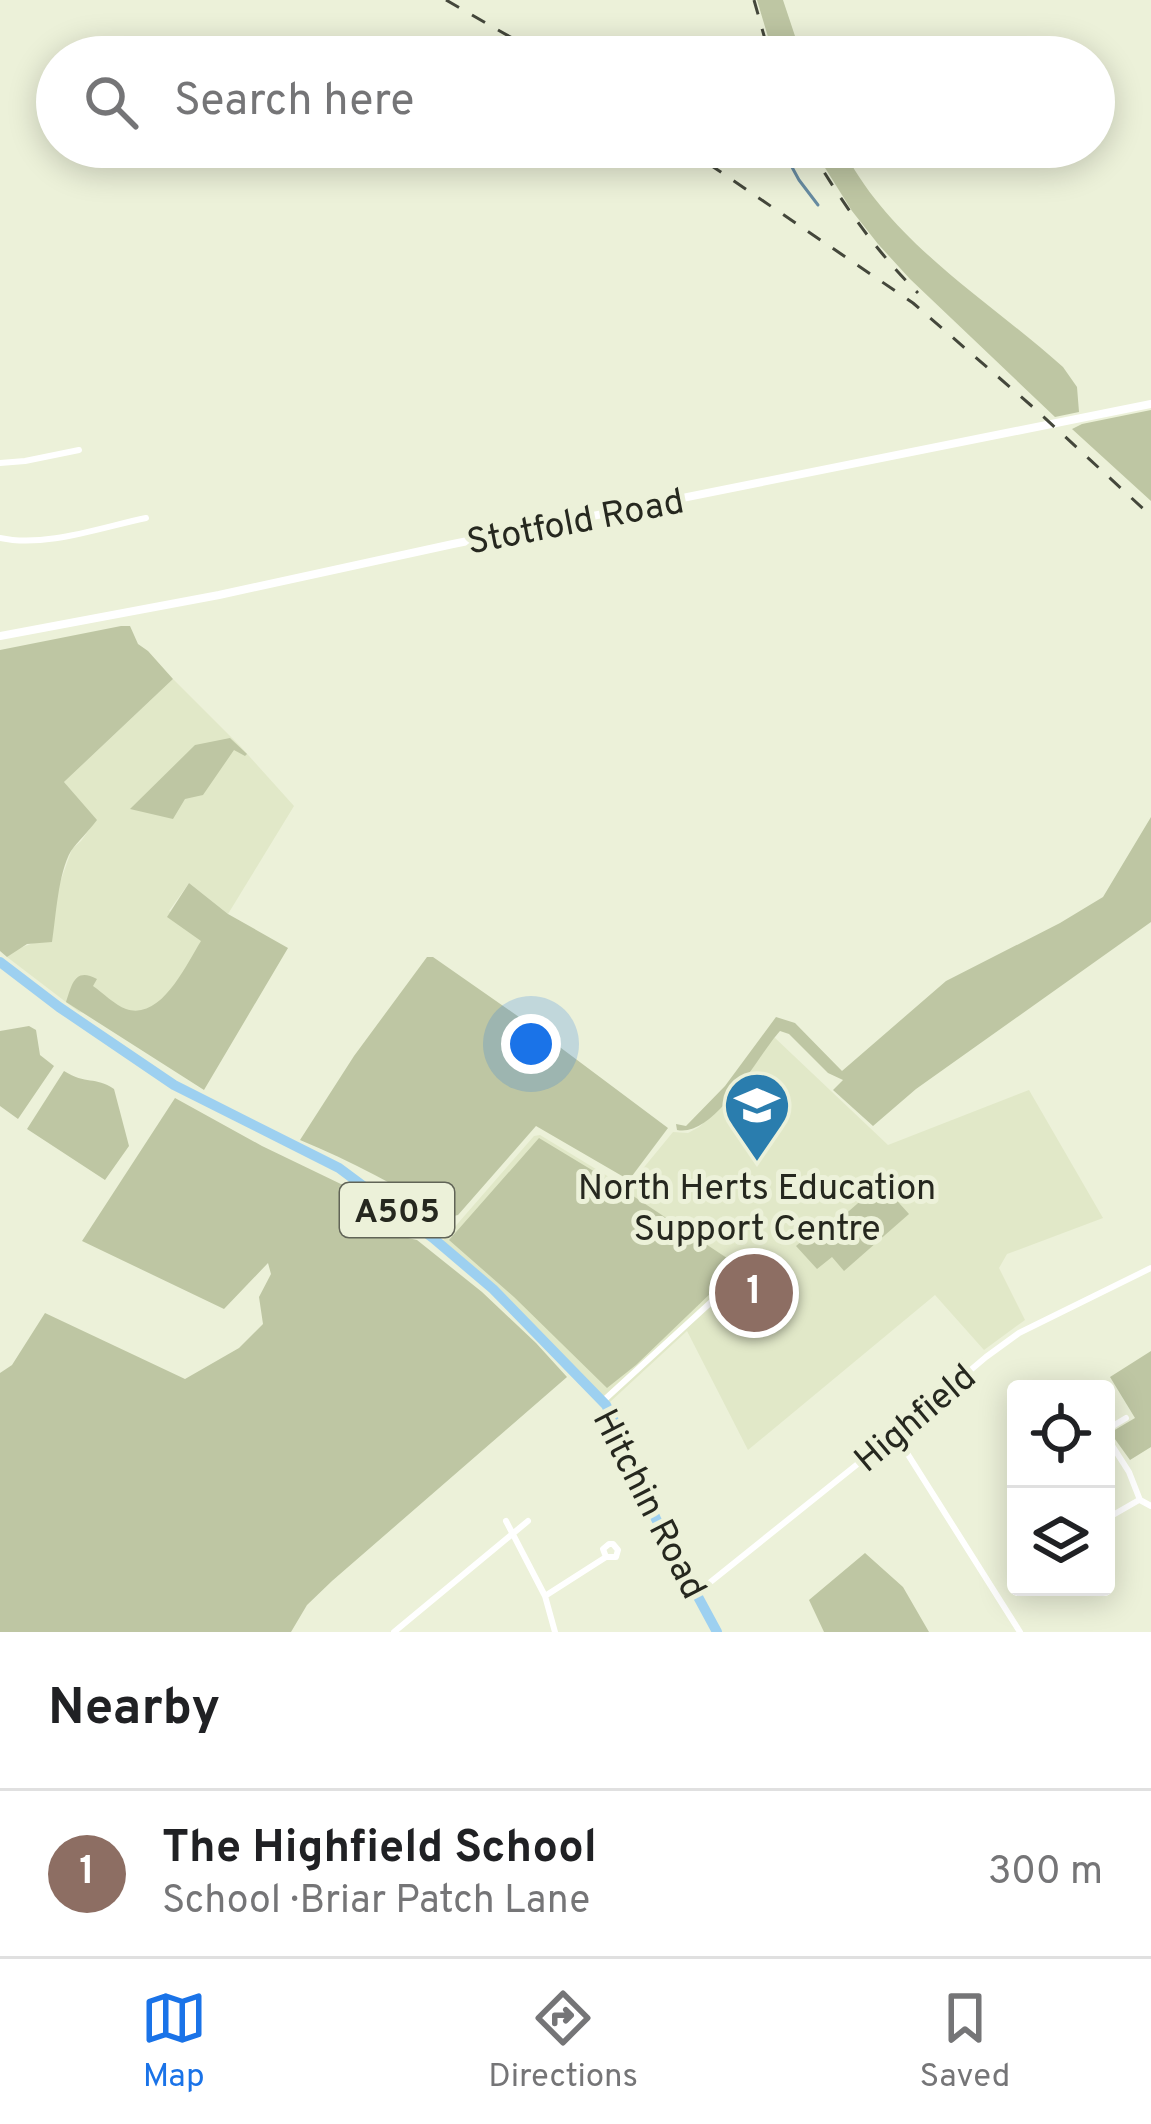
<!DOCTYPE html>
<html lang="en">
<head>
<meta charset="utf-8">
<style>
	body { margin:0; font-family:Overpass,sans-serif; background:#f2f2f2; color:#202124 }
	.controls { position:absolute; right:36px; bottom:36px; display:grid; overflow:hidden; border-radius:12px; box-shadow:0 6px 30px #0003 }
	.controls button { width:108px; height:108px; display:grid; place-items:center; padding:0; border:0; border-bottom:3px solid #e0e0e0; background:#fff; color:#202124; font:60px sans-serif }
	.you { position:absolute; left:531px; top:1044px; width:42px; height:42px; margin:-30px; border:9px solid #fff; border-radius:50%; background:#1a73e8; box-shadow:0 0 0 18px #1a73e833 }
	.badge { display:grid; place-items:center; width:78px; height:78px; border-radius:50%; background:#1a73e8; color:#fff; font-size:39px; font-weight:700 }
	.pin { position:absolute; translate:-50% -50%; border:6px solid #fff; box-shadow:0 3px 12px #0006 }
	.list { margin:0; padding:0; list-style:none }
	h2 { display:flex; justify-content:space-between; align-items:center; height:156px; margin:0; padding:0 48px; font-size:51px }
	h2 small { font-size:39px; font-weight:400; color:#757577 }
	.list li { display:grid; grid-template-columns:78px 1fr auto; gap:36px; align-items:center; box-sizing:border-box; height:168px; padding:0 48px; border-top:3px solid #e0e0e0 }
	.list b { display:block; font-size:45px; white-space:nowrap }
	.list p { margin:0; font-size:39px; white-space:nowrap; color:#757577 }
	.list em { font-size:39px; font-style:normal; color:#757577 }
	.icon { flex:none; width:66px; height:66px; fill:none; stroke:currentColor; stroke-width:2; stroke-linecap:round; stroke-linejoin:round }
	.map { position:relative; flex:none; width:1151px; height:1632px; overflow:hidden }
	.search { position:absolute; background:#fff; box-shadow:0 6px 30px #0003; left:36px; right:36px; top:36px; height:132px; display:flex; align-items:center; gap:30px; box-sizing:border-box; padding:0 42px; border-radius:66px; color:#757577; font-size:45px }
	.sheet { height:324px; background:#fff }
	nav { display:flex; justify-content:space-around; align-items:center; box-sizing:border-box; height:168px; border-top:3px solid #e0e0e0; background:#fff; font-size:33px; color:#757577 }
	nav a { display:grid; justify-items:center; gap:6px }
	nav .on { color:#1a73e8 }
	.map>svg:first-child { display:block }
	.built { fill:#e1e8c8 }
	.green { fill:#bec6a3 }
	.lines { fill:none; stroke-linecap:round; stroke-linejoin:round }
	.stream { stroke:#678ba1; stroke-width:3 }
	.minor { stroke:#fff; stroke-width:6 }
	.tertiary { stroke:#fff; stroke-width:8 }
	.primary { stroke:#9dd0f0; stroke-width:10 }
	.rail { stroke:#44473b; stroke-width:3; stroke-dasharray:15 15; stroke-linecap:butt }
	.labels { text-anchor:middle; stroke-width:10; stroke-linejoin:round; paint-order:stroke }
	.shield { fill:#ecf1d9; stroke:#616457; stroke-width:3 }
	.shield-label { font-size:33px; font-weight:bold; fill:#26281f }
	.street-label { font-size:36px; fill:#26281f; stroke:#ecf1d9 }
	.poi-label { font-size:36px; fill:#26281f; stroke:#ecf1d9 }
</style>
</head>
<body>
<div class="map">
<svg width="1151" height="1632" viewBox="0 0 1151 1632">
	<rect width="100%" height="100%" fill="#ecf1d9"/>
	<path class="built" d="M173,679l67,67 54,60 -66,108 -39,-31 -20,28 40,29 -58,83 -72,-11 -72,-55 10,-8 22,-8 33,-92 9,-8 15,-21 -32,-38z
		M774,1037l114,108 141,-55 74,128 -96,36 -8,14 26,52 -41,30 -49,-55 -187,155 -61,-119 -77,71 -171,-157 95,-109 6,-1 87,53 46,-56 15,1 11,-6 37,-36z"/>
	<path class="green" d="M757,0h26l19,57h-28z
		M812,147h30c47,95 144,151 221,220l14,20 2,25 -24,5 -145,-138 -32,-35 -26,-33z
		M1151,410v91l-79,-72 10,-5z
		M121,626h9l8,18 10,7 25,28 -109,103 33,38c-8,11 -19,21 -26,31 -13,22 -15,66 -19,91l-25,2 -20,13 -7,-6v-301z
		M230,738l17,16 -2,2 -11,-6 -31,45 -18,4 -12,20 -43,-10 65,-64z
		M1151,817v105l-235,167 -43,37 -40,-36 10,-10 -15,-7 -39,-39 -9,-3c-22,24 -65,107 -103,99l-1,-6 10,2 39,-40 51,-69 19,6 47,48 104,-90 114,-58 43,-26z
		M189,883l39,31 60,34 -84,142 -138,-88c6,-18 9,-35 31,-23l-4,7c10,7 22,19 33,23 35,12 60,-44 75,-68l-34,-24z
		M427,957h6l96,67 139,104 -39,52 -93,-54 -78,89 -13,3c-46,-33 -93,-56 -145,-78l54,-84z
		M29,1026l7,4 4,25 14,11 -36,53 -18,-13v-75z
		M64,1071c22,14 31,5 50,18l15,57 -24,34 -78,-51z
		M175,1098l87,48 83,40 54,50 18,4 65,52 54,51 31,34 -235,204 -25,24 -16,27h-291v-259l12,-8 33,-52 140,66 54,-31 24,-24 -4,-27 12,-23 -3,-11 -44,46 -142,-68z
		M539,1138l76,46 124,82 -103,99 -29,23 -93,-91 -65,-57z
		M881,1183l28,31 -65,57 -12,-14 -15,12 -21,-23 15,-13 6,6z
		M1151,1351v96l-21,13 -18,-25 1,-4 22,-13 -25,-41z
		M865,1553l38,34 26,45h-105l-15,-32z"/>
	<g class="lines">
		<path class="stream" d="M781,147l18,33 19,25"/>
		<path class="minor" d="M0,463l25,-2 54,-11
			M0,538c45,10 102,-11 146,-20
			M603,1401l142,-130
			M1106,1430l20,-12
			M895,1434l125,198
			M1106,1436l23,36 11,28 11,6
			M1106,1519l33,-19
			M506,1521l39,75 10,36
			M698,1592l197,-158 91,-77 33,-24 132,-65
			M545,1596l61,-39h10l2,-7 -5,-6h-4l-6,5 3,8
			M394,1632l134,-111"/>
		<path class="tertiary" d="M0,636l219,-41 234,-51 698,-140"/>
		<path class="primary" d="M0,962l59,45 115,78 165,83 94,70 60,51 113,116 18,36 32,78 61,113"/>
		<path class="rail" d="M446,0l99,57
			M754,0l16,57
			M684,147l229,156 121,105 117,108
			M809,147c31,53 65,102 109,146"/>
	</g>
	<defs>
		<symbol id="school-pin" viewBox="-11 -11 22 30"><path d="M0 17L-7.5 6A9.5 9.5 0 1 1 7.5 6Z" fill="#2a7dae" stroke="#ecf1d9"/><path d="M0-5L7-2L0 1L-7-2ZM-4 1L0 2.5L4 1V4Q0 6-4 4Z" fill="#fff"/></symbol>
	</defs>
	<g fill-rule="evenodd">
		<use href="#school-pin" x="719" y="1067" width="76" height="104"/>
	</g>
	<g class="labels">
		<rect class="shield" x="340" y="1183" width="114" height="54" rx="9"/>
		<g class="shield-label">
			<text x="397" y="1222">A505</text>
		</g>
		<g class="street-label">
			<text transform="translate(575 520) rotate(-11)" y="13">Stotfold Road</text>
			<text transform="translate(914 1417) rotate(-40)" y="13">Highfield</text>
			<text transform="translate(651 1503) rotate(63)" y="13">Hitchin Road</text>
		</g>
		<g class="poi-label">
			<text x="757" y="1199">North Herts Education<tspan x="757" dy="41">Support Centre</tspan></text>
		</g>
	</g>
</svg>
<div class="controls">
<button><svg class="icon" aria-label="locate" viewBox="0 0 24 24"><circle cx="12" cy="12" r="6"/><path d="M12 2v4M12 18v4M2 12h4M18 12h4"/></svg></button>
<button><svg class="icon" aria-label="layers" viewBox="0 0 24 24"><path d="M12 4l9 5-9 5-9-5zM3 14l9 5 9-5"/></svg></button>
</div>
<div class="you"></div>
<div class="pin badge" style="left:754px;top:1293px;background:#8d6e63">1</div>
<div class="search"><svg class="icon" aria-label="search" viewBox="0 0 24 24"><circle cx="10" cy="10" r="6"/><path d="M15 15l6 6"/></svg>Search here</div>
</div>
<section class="sheet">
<h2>Nearby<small></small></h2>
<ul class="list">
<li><span class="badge" style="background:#8d6e63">1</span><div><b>The Highfield School</b><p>School · Briar Patch Lane</p></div><em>300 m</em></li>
</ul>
</section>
<nav>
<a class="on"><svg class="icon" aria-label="map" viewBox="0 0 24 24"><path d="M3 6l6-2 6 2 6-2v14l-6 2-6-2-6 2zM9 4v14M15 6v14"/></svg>Map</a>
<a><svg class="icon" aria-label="directions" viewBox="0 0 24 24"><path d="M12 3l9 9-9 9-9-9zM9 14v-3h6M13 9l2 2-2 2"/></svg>Directions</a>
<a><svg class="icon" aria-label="saved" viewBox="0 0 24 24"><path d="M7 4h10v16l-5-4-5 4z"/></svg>Saved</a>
</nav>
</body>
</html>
